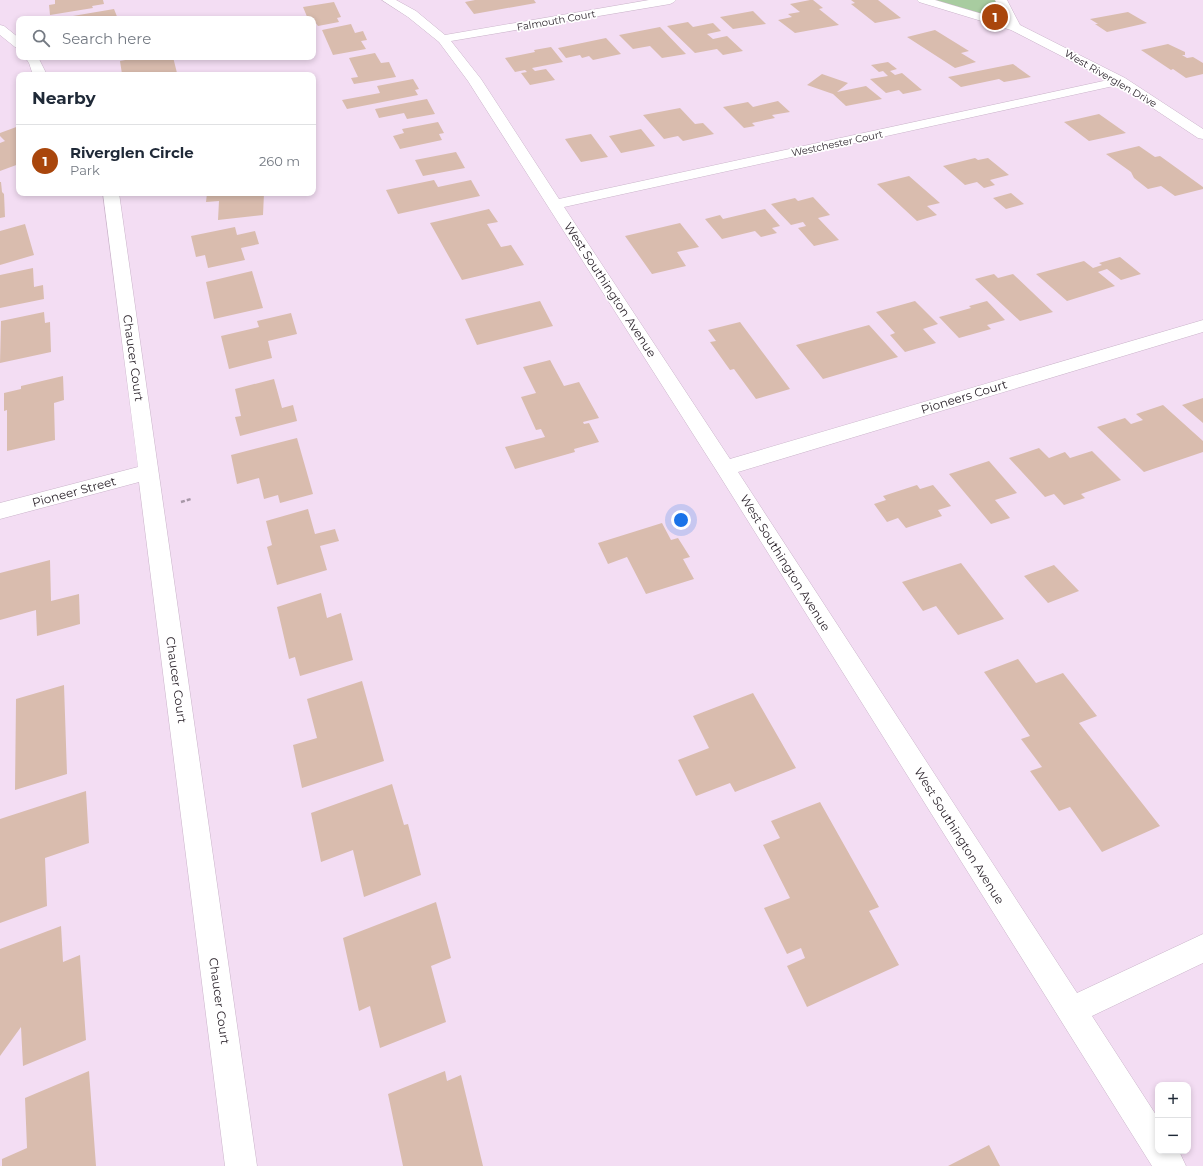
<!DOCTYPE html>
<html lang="en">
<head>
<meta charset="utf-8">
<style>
	body { margin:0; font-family:Montserrat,sans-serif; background:#f2f2f3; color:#1f2937 }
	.controls { position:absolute; right:12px; bottom:12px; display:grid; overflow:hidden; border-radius:8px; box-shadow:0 2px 6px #0003 }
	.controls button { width:36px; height:36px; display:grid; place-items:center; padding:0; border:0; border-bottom:1px solid #e0e1e3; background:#fff; color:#1f2937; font:20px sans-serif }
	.you { position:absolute; left:681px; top:520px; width:14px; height:14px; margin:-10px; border:3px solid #fff; border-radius:50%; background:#1a73e8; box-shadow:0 0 0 6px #1a73e833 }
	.badge { display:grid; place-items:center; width:26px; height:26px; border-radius:50%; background:#a9460c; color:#fff; font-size:13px; font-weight:700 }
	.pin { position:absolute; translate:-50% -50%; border:2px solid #fff; box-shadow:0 1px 4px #0006 }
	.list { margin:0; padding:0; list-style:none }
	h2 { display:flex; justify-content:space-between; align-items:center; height:52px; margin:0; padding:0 16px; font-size:17px }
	h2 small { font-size:13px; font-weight:400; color:#747a83 }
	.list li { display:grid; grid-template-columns:26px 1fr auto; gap:12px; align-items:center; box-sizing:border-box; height:72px; padding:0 16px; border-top:1px solid #e0e1e3 }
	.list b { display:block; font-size:15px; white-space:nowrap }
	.list p { margin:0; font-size:13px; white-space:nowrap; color:#747a83 }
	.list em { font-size:13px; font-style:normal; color:#747a83 }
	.icon { flex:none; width:22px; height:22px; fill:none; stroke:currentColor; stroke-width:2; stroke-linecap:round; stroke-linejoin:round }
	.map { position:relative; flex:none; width:1203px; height:1166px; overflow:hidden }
	.search { position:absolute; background:#fff; box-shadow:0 2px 6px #0003; left:16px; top:16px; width:300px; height:44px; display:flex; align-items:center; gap:10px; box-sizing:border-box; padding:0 14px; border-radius:8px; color:#747a83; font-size:15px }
	.panel { position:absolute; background:#fff; box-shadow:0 2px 6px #0003; left:16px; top:72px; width:300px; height:124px; border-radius:8px }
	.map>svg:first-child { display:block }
	.green { fill:#a8cca0 }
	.building { fill:#d9bcae }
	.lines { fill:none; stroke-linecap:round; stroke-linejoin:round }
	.minor-casing { stroke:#cab4ca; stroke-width:1 }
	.path { stroke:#a797a7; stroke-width:2.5; stroke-dasharray:4 2; stroke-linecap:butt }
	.minor { fill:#fff; fill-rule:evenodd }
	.labels { text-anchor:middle; stroke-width:3.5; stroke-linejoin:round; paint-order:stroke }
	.far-street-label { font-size:10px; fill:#2e262e; stroke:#fff }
	.street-label { font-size:12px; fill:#2e262e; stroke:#fff }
</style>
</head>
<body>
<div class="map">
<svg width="1203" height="1166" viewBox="0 0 1203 1166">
	<rect width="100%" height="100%" fill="#f3ddf3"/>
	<path class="green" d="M923,0h78l14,27z"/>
	<path class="building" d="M55,0h48l1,4 -12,2 1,2 -43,7 -1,-10 6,-1z
		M475,0h59l2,3 -62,11 -9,-12z
		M810,0h3l10,8 -4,1 20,16 -44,8 -17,-13 14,-3 -4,-3 12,-2 -10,-8z
		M851,0h27l23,18 -26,5 -24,-19 4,-1z
		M334,2l7,15 -4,1 2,4 -21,4 -3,-4h-2v-3h-5l-5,-12z
		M114,9l4,10h-51v-2z
		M753,11l13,13 -33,5 -13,-12z
		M1128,12l19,11 -40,9 -12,-8h3l-8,-5z
		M688,22l5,5 20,-4 8,8 -14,3 6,5 14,-3 16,15 -20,4 -6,-6 -22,4 -28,-27z
		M351,24l4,9 8,-2 4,9 -6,1 5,8 -33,6 -11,-25z
		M660,27l26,27 -24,4 -12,-12 -17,3 -14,-14z
		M935,30l34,21 -8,2 15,9 -21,6 -48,-31z
		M606,38l15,16 -28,6 -4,-4 -7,2 -2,-3 -14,3 -8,-10z
		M1168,44l17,8v3h-3l5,3 6,-1 10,6v11l-17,4 -13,-9 -2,1 -30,-20z
		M551,47l12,15 -31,6 3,3 11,-2 9,11 -25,5 -9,-12 6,-1 -2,-2 -10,2 -10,-14 30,-6 -1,-2z
		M375,53l6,10 8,-1 7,15 -42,7 -3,-6 7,-1 -9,-19z
		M141,57h32l4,16 -10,2h-48l3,-1 -2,-13z
		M888,62l9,7 -7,2 5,4 7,-2 20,17 -19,4 -4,-4 -13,3 -16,-14 18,-3 -5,-5 -4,1 -8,-7z
		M1013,64l18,13 -27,5 -5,-3 -38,8 -13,-10z
		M822,74l26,9 -11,9 29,-6 16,13 -36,7 -13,-12 -26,-9z
		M413,79l6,10 -4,1 3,5 -71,14 -5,-9 38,-7 -3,-7z
		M427,99l8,15 -28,5 -3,-6 -25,5 -4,-9z
		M778,101l12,11 -18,3 3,3 -23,5 3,3 -11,2 -21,-21 25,-5 5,5z
		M680,108l15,16 8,-1 11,11 -31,7 -5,-5 -14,3 -21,-24z
		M1099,114l27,19 -37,8 -25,-19z
		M438,122l6,11 -5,1 3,6 -42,9 -7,-13 11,-3 -2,-4z
		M19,126v38l-19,7v-28l5,-2 -5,-5v-3z
		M641,129l14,17 -34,7 -12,-17z
		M591,134l17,23 -27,5 -16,-23z
		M1139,146l16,11 5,-1 43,31v2l-28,7 -14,-10 -13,3 -14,-11 -3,-6 -25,-18z
		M456,152l9,16 -42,8 -8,-16z
		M975,158l3,2 10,-2 21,17 -19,5 5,5 -11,3 -7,-6 -12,3 -22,-19z
		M909,176l31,27 -13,3 10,9 -20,6 -40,-37z
		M434,180l4,7 33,-7 9,16 -82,18 -12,-24z
		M0,182h1l1,10 2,2 1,23 -5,1z
		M207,193h57l-1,22 -45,5 1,-19 -13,1z
		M1011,193l13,11 -18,5 -13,-11z
		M813,197l17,18 -12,3 21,22 -25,6 -16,-18 8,-2 -3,-4 -12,3 -20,-21 24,-6 3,3z
		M489,209l9,13 -11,2 14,23 10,-2 13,20 -62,15 -32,-57z
		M765,209l15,17 -8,2 5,5 -16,4 -6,-6 -33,8 -17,-20 15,-4 3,4z
		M680,223l19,24 -22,5 9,14 -34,8 -27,-38z
		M25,224l9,31 -34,10v-34z
		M235,227l2,8 18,-4 4,13 -18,4 4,12 -37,8 -3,-13 -9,2 -5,-21z
		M1120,257l21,17 -20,6 -14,-11 -9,3 17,14 -48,15 -31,-27 48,-13 9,7 9,-3 -3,-2z
		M33,268l1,19 9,-2 1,14 -44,9v-33z
		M252,271l11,37 -49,11 -8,-37z
		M994,274l4,4 15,-4 40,38 -33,9 -45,-42z
		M540,301l13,25 -76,19 -12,-26z
		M915,301l23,23 -15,5 13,14 -31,9 -15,-17 5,-2 -19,-21z
		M987,301l18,19 -18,5 4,4 -32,9 -20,-21 32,-9 -2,-2z
		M44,312l1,11 5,-1 1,30 -51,11 1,-42z
		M291,313l6,21 -29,7 4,17 -43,11 -8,-33 38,-9 -2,-6z
		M740,322l50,67 -34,10 -22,-30 -4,1 -20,-28 6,-1 -8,-11z
		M869,325l29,32 -75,22 -27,-34z
		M550,360l14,26 15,-4 20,36 -16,4 1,2 5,-1 10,19 -25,7 1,3 -60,17 -10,-22 40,-10 -4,-8 -5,1 -15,-33 15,-4 -13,-26z
		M63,376l1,24 -10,3 1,37 -48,11v-41l-3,1v-18l17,-4v-3z
		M274,379l8,29 11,-3 4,16 -57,15 -5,-19 6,-1 -6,-27z
		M1203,398v25l-21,-18z
		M1163,405l40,36v11l-59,20 -47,-45 28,-9 6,6 12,-4 -7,-6z
		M297,438l16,56 -33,9 -2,-8 -14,4 -5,-21 -22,6 -6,-29z
		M1039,448l10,10 16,-6 5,6 22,-7 29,29 -40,14 4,4 -21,7 -10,-11 -9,3 -36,-39z
		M989,461l28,32 -22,7 15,18 -19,6 -42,-50z
		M917,485l3,4 13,-4 18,21 -13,4 4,6 -36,12 -8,-10 -11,4 -13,-18 12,-4 -3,-4z
		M308,509l7,25 20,-5 4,12 -19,5 7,24 -50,15 -10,-38 5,-2 -6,-24z
		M662,523l9,17 7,-2 12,19 -7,2 11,20 -48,15 -19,-37 -19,7 -10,-21z
		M50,560l1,41 28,-7 1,30 -43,12 -1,-26 -36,10v-47z
		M961,563l43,56 -46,16 -22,-29 -13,5 -21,-29z
		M1054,565l25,26 -31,12 -24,-27z
		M321,593l6,25 14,-5 12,47 -53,16 -5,-19 -6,2 -12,-52z
		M1018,659l18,24 27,-10 34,43 -18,7 81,103 -58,26 -32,-45 -11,4 -29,-40 12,-4 -21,-28 9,-3 -46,-64z
		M362,681l22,80 -82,27 -9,-43 24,-7 -10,-39z
		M64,685l3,89 -52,16 1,-91z
		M753,693l43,75 -61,24 -5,-9 -34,13 -18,-36 31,-12 -16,-32z
		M392,784l12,41 4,-1 13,51 -57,22 -11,-47 -32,12 -10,-49z
		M86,791l3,52 -44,15 2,48 -47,17v-104z
		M820,802l59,105 -10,4 30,54 -92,42 -20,-41 18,-8 -4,-10 -14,6 -23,-46 26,-10 -27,-53 17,-7 -9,-17z
		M436,902l15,56 -20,8 15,56 -66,26 -10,-42 -11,5 -16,-73z
		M61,926l2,36 17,-7 6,85 -63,26 -2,-39 -21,29v-107z
		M89,1071l7,95h-94v-7l25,-11 -2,-50z
		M445,1071l2,10 14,-6 22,91h-80l-15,-72z
		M989,1145l11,21h-52z"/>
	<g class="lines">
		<defs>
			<path id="minor" d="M382,0h14l20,11 29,24 204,-35h27l-2,2 -4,2 -219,37 30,38 78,120 549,-119 -97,-50 -92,-28 -2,-2h18l71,21 -11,-21h12l13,25 105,53 78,51v10l-5,-1 -80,-53 -554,122 166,252 473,-139v12l-465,140 339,521 126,-59v29l-111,53 66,102v33h21l7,15h-34l-434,-693 -250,-392 -29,-39 -31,-25z
				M0,25l4,1 15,12v10l-4,-1 -15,-12z
				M25,57h13l9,18h-14l-4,-12z
				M103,193h16l138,973h-32l-86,-684 -139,37v-16l138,-36z"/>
		</defs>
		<use href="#minor" class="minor-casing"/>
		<path class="path" d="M181,502l10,-3"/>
		<use href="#minor" class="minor"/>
	</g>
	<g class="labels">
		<g class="far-street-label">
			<text transform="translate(556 20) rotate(-10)" y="4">Falmouth Court</text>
			<text transform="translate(1111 78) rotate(30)" y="4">West Riverglen Drive</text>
			<text transform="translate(837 143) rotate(-12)" y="4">Westchester Court</text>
		</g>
		<g class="street-label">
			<text transform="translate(610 290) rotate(57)" y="4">West Southington Avenue</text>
			<text transform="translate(133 358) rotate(82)" y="4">Chaucer Court</text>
			<text transform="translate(964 397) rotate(-17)" y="4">Pioneers Court</text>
			<text transform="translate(74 492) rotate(-15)" y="4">Pioneer Street</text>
			<text transform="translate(785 563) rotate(58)" y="4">West Southington Avenue</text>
			<text transform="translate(176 680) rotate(82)" y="4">Chaucer Court</text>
			<text transform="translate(959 836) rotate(58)" y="4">West Southington Avenue</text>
			<text transform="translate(219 1001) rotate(82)" y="4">Chaucer Court</text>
		</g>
	</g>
</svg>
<div class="controls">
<button>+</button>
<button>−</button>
</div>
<div class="you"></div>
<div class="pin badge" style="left:995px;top:17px">1</div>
<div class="search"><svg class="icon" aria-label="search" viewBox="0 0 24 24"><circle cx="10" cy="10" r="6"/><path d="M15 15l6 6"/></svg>Search here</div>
<section class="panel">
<h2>Nearby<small></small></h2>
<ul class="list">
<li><span class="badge">1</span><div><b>Riverglen Circle</b><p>Park</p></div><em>260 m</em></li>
</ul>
</section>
</div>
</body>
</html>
